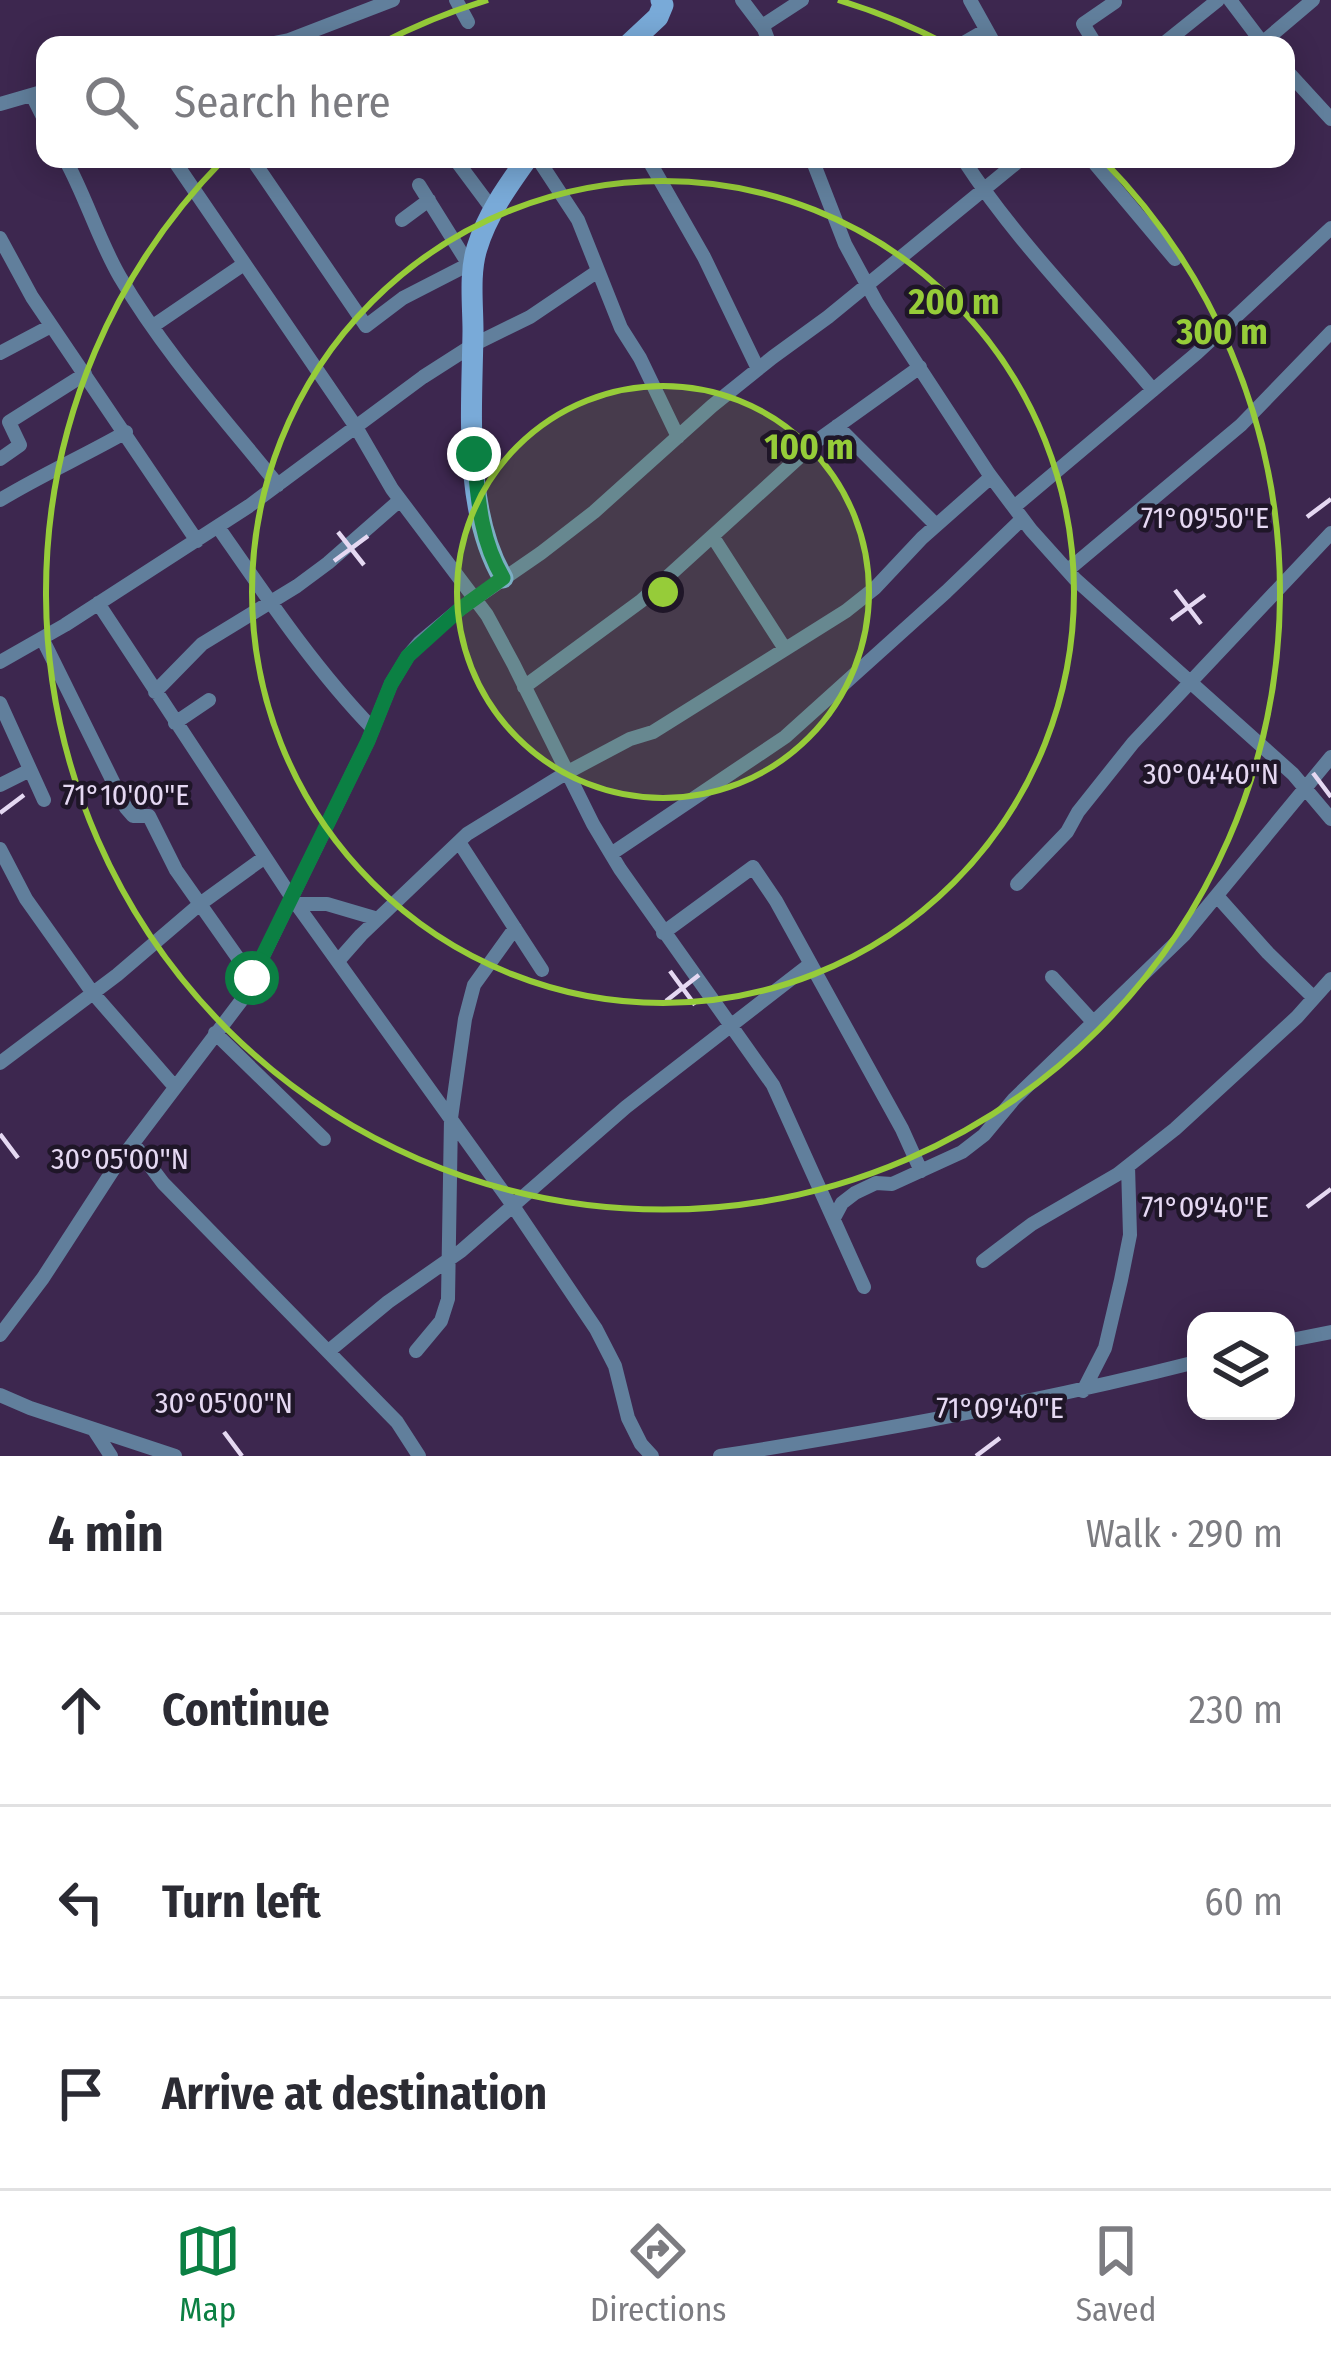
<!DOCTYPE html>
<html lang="en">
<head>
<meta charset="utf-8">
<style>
	body { margin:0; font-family:"Fira Sans Condensed",sans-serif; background:#f7f7f7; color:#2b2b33 }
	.controls { position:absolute; right:36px; bottom:36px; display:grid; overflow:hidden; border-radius:24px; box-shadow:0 6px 30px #0003 }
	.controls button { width:108px; height:108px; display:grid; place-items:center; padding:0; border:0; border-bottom:3px solid #e1e1e2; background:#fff; color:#2b2b33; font:60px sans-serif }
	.stop { position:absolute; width:36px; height:36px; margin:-27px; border:9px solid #0b8043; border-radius:50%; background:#fff }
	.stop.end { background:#0b8043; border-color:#fff; box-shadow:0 3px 12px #0008 }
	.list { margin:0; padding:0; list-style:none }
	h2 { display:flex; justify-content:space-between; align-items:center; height:156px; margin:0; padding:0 48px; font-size:51px }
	h2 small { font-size:39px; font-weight:400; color:#7c7c81 }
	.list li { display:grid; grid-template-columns:78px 1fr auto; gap:36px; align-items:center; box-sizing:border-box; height:192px; padding:0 48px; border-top:3px solid #e1e1e2 }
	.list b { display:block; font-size:45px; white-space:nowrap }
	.list em { font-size:39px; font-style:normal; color:#7c7c81 }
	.icon { flex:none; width:66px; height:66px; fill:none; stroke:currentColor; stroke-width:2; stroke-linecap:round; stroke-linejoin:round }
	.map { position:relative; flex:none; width:1331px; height:1456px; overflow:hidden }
	.search { position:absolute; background:#fff; box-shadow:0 6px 30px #0003; left:36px; right:36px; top:36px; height:132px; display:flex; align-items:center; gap:30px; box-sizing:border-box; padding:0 42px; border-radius:24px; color:#7c7c81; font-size:45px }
	.sheet { height:732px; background:#fff }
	nav { display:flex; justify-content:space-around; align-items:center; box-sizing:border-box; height:168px; border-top:3px solid #e1e1e2; background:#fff; font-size:33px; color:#7c7c81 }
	nav a { display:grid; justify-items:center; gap:6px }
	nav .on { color:#0b8043 }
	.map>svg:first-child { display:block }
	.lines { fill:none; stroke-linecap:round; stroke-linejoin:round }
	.street { stroke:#617f9c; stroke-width:14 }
	.secondary { stroke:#79aad8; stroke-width:21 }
	.route { stroke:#0b8043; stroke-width:15 }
	.ticks { fill:none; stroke:#e5d8f2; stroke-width:4.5 }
	.ring { fill:none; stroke:#96cc39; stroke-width:6 }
	.ticks-label { font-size:30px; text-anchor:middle; fill:#e5d8f2; stroke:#1f1628; stroke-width:9; stroke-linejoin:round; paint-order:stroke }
	.centre { fill:#96cc39; stroke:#1f1628; stroke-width:6 }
	.ring-label { font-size:36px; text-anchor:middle; font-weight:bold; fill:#96cc39; stroke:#1f1628; stroke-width:9; stroke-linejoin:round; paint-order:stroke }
</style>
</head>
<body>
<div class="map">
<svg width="1331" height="1456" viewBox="0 0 1331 1456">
	<rect width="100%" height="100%" fill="#3d274f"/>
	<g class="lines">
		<path class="street" d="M456,0l12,22
			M742,0l22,29 6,16
			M970,0l25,45
			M1230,0l34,45
			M762,26l40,-26
			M1262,43l51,-43
			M264,45l25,-5 104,-40
			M960,45l26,-15
			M1096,45l-13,-21 32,-22
			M1162,45l56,-45
			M1286,70l45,49
			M32,95l13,26
			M0,104l45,-13
			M65,159c21,38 33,80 55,118 44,75 104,141 158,208
			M173,159l183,268 36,62 95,126 27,50 79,159 27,45 153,216 91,202
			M252,159l114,167 37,-28 72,-37
			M455,159l38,51
			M538,159l40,61 43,108 19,30 38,79
			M648,159l56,98 54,112
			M812,159l33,85 32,59 112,171 42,56 44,49 218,195 38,45
			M963,159c55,85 126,154 190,231
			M1091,159l84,100
			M419,185l50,80
			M402,220l27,-20
			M0,238l32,59 165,244
			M153,326l91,-62
			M0,353l51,-27
			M837,426l99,99
			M0,459l20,-14 -11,-23 76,-48
			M0,500c41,-25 84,-44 126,-68
			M1014,507l183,-154 134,-125
			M218,527c48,69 96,141 155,202
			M713,537l72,112
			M1068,570l173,-145 90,-93
			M98,603l194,295 217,302 87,129 19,37 13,52 13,26 11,12
			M42,638l84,170 7,8h16l27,54 76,108
			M0,662l65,-37 184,-119 174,-129 50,-32 57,-28 68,-46
			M524,687l117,-86 177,-161 102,-73
			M155,692l47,-48 95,-58 31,-23 72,-63
			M0,703l44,97
			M175,723l34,-23
			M0,785l30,-15
			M459,842l83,128
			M0,849l26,50 66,93 82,94
			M611,854l174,-117 161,-145 76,-73
			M1017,884l50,-52 11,-20 55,-69 198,-210
			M1217,896l51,57 46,45
			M297,904h30l51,15
			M663,933l90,-66 23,34 126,228 19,42
			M338,961l23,-26 106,-101 99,-61 64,-34 23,-7 193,-121 29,-23 47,-50 69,-61
			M1052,977l43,47
			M215,1033l109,106
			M0,1063l117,-88 83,-71 65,-47
			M133,1143l30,40 234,239 22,34
			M834,1218l8,-15 13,-10 21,-10 16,1 70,-32 22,-17 30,-36 170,-164 147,-178
			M983,1261l49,-37 86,-50 57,-45 122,-112 34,-38
			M0,1335l43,-57 72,-111 126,-166 127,-260 23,-57 17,-28 11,-13 41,-34 81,-56 53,-41 118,-106 61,-49 55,-40 193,-158
			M1286,1341l45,-9
			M330,1350l58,-48 73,-51 165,-144 183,-142
			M416,1351l25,-30 7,-22 3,-181 14,-99 9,-34 41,-57
			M1083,1391l22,-43 16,-68 9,-45 -2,-69
			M0,1395l30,13 145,48
			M94,1430l17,26
			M720,1456c160,-25 319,-54 476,-94"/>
		<path class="secondary" d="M628,45l30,-28 5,-12 -2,-5
			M503,578c-40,-68 -31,-169 -30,-247 0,-26 -4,-58 4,-83 10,-33 30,-61 50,-89"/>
	</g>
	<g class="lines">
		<path class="route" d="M252,978l116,-237 23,-57 17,-28 52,-47 43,-31c-23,-39 -25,-79 -29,-124"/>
	</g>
	<path class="ticks" d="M1307,517l24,-18M338,532l26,33M334,561l34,-25M1175,590l26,34M1171,620l34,-25M1313,773l18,24M0,813l24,-18M670,971l25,34M666,1001l33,-26M0,1134l18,24M1307,1207l24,-18M224,1432l18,24M976,1456l24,-18"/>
	<circle cx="663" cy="592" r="206" fill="#96cc39" fill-opacity=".12"/>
	<g class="ring">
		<circle cx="663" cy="592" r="206"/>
		<circle cx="663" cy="592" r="411"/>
		<path d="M378 45A617 617 0 0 1 488 0M838 0A617 617 0 0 1 948 45M1103 160A617 617 0 1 1 223 160"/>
	</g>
	<g class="ticks-label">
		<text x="1205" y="528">71°09'50"E</text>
		<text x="1211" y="784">30°04'40"N</text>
		<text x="126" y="805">71°10'00"E</text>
		<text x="120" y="1169">30°05'00"N</text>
		<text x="1205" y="1217">71°09'40"E</text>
		<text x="224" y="1413">30°05'00"N</text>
		<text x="1000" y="1418">71°09'40"E</text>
	</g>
	<circle cx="663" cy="592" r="18" class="centre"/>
	<g class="ring-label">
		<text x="954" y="314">200 m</text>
		<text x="1222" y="344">300 m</text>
		<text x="809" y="459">100 m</text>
	</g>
</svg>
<div class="controls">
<button><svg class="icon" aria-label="layers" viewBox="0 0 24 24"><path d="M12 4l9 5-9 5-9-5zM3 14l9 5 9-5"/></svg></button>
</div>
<div class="stop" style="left:252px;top:978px"></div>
<div class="stop end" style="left:474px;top:454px"></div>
<div class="search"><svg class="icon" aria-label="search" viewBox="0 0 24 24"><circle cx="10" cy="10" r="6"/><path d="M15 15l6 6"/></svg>Search here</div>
</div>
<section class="sheet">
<h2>4 min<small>Walk · 290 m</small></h2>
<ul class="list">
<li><svg class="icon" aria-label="ahead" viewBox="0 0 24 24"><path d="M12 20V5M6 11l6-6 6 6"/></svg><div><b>Continue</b></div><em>230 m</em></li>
<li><svg class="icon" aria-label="left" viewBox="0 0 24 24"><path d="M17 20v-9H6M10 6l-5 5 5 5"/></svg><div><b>Turn left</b></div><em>60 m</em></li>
<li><svg class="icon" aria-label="arrive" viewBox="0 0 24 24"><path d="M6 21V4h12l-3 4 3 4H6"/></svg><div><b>Arrive at destination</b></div></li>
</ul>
</section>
<nav>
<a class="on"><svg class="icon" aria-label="map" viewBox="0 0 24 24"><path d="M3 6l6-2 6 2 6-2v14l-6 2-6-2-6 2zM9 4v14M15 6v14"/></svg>Map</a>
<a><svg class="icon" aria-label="directions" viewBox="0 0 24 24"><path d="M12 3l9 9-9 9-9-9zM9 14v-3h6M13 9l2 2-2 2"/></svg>Directions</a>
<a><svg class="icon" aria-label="saved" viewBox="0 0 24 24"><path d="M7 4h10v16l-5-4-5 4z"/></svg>Saved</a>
</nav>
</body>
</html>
